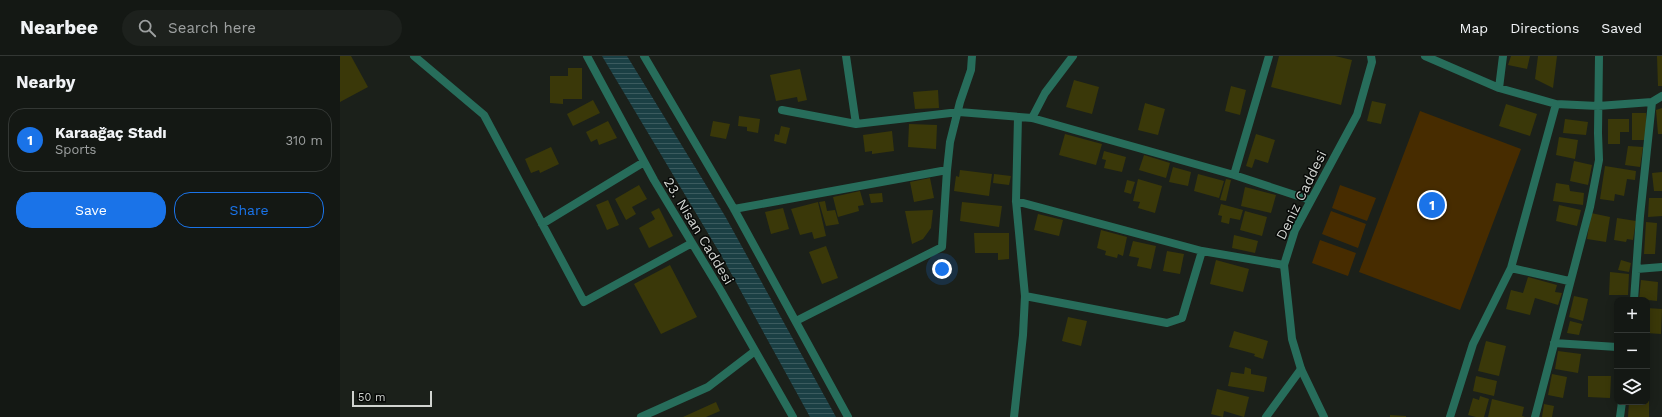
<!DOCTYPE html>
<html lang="en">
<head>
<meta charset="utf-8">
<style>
	body { margin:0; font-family:"Work Sans",sans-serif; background:#1d211d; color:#f1f3f6 }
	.controls { position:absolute; right:12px; bottom:12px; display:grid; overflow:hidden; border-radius:8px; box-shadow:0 2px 10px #0003 }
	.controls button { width:36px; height:36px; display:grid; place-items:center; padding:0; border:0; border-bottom:1px solid #333734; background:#141814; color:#f1f3f6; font:20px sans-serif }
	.scale { position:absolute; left:12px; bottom:10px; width:80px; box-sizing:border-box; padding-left:4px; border:2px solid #d1d4d0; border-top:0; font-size:11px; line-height:14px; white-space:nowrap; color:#d1d4d0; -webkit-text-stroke:3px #070907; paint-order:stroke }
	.you { position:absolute; left:602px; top:213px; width:14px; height:14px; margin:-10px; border:3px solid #fff; border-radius:50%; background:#1a73e8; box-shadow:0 0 0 6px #1a73e833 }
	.badge { display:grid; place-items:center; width:26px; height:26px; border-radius:50%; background:#1a73e8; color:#fff; font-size:13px; font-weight:700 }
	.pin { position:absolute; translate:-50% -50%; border:2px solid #fff; box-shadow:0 1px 4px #0006 }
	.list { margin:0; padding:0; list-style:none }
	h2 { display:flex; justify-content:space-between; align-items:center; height:52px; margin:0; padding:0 16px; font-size:17px }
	h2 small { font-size:13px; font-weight:400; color:#9da0a0 }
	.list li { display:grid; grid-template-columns:26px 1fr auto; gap:12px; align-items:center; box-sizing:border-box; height:64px; margin:0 8px 8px; padding:0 8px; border:1px solid #333734; border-radius:16px }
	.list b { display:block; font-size:15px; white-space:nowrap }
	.list p { margin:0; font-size:13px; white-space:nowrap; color:#9da0a0 }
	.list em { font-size:13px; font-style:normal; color:#9da0a0 }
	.actions { display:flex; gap:8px; padding:12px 16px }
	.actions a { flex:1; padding:9px 0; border:1px solid #1a73e8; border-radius:16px; text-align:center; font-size:14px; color:#1a73e8 }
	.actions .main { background:#1a73e8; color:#fff }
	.icon { flex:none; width:22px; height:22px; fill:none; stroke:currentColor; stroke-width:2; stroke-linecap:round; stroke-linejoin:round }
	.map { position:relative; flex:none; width:1322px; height:361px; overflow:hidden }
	header { display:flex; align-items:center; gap:24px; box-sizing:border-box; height:56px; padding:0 20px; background:#141814; border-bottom:1px solid #333734 }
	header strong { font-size:19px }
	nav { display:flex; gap:22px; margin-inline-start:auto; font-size:14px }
	.search { width:280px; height:36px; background:#1d211d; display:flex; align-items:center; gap:10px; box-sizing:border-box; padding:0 14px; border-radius:22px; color:#9da0a0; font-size:15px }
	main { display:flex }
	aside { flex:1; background:#141814 }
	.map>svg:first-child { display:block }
	.garden { fill:#472c00 }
	.water { fill:url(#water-rules) }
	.building { fill:#3a3809 }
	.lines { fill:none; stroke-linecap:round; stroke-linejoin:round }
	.minor { stroke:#276d5b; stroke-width:8 }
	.tertiary { stroke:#276d5b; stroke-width:8 }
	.labels { text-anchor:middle; stroke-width:3; stroke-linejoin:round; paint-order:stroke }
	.street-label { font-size:14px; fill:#d1d4d0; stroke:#070907 }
</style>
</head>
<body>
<header>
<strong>Nearbee</strong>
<div class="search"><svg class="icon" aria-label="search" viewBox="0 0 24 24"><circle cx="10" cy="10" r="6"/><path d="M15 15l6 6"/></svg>Search here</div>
<nav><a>Map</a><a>Directions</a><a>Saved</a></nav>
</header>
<main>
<aside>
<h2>Nearby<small></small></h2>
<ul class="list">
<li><span class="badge">1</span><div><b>Karaağaç Stadı</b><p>Sports</p></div><em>310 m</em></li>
</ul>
<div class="actions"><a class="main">Save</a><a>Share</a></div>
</aside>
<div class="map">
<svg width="1322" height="361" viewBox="0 0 1322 361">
	<defs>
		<pattern id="water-rules" width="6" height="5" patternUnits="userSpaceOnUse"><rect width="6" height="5" fill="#1b4045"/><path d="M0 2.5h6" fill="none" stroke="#3b5b5f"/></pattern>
	</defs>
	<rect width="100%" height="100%" fill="#1b201a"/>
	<path class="garden" d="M1080,55l101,38 -61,161 -101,-38z
		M1000,129l36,13 -9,23 -35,-13z
		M991,155l35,13 -8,24 -36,-14z
		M980,184l36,13 -8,23 -36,-13z"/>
	<path class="water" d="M262,0h25l98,160 111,201h-26l-89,-162z"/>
	<path class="building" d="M0,0h11l17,31 -28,15z
		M939,0h56l17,4 -11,45 -70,-18z
		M1171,0h19l-3,13 -19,-4z
		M1198,0h19l-4,32 -18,-9z
		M1317,0h5v30h-4z
		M228,12h14v31h-19v5l-13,-1v-27h18z
		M460,13l7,31 -9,2 -1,-5 -21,4 -6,-26z
		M734,24l25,7 -7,27 -26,-7z
		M891,30l15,4 -6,25 -15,-4z
		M598,34l1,18 -24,1 -2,-17z
		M253,44l7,13 -27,13 -6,-12z
		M1032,45l14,3 -5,20 -14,-3z
		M805,47l20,6 -7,26 -20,-5z
		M1166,48l31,10 -7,22 -31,-10z
		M1322,52v26h-4l-2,-24z
		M1292,57h14v27h-14z
		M399,60l21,3 -2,14 -11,-2v-4l-9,-1z
		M1225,63l23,3 -2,13 -23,-2z
		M1268,63h21v13h-9v12h-12z
		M268,65l9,17 -18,7 -2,-6 -6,3 -5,-10z
		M373,65l17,3 -4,15 -16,-3z
		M569,68l28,1 -1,24 -28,-2z
		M441,70l9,2 -4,16 -12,-3 1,-7 4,1z
		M552,75l2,20 -22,3v-3l-7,1 -2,-17z
		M725,78l37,10 -6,21 -37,-10z
		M916,78l19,6 -7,23 -13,-4 -3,9 -6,-2z
		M1219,81l19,3 -3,19 -19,-4z
		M1288,90l15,1 -3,20 -15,-2z
		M211,91l8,17 -19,9 -1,-3 -8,3 -6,-14z
		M764,95l22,6 -4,15 -18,-4 2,-8 -4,-1z
		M804,99l26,8 -4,15 -27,-8z
		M1234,105l18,4 -4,20 -18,-4z
		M1265,110l31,5 -1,9 -8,-1 -3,17 -9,-2 -1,7 -14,-2z
		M833,111l18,5 -3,14 -19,-4z
		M620,114l32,4 -3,22 -35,-5 2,-15 3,1z
		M1322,116v19h-8l-2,-18z
		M654,118l17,2 -2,9 -16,-2z
		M858,118l26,7 -5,17 -25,-7z
		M590,122l4,20 -20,4 -4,-20z
		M798,123l24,7 -7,27 -17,-5 2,-6 -7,-1z
		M886,123l5,1 -5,21 -6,-1z
		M787,124l8,2 -4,12 -7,-2z
		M1216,127l13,2 1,6 14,2 -1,12 -30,-4z
		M299,129l8,14 -15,8 4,7 -10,6 -11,-21z
		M905,131l31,8 -5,18 -30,-7z
		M520,135l4,14 -6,1 1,5 -21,6 -5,-20z
		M542,137l1,9 -12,1 -2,-9z
		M1309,142h13v18l-14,1z
		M268,144l11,25 -12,5 -11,-25z
		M485,145l2,10 8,-1 4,14 -13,2 -7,-24z
		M478,146l8,34 -12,3 -2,-7 -12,3 -9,-26z
		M622,146l40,4 -3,21 -39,-6z
		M881,148l22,6 -3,10 -10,-2 -1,6 -8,-2 1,-6 -4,-1z
		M1219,149l22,5 -4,16 -21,-5z
		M319,152l14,28 -24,12 -10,-20 16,-9 -4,-7z
		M443,152l6,21 -18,5 -6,-22z
		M593,154l-2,18 -8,11 -11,5 -7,-33z
		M905,155l22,6 -5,19 -22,-6z
		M1251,157l19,4 -4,25 -19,-3z
		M698,158l25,6 -4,16 -25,-6z
		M1277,162l19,3 -3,19 -6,-1 -1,3 -12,-2z
		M1306,166l11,1 -2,31h-11z
		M761,174l26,7 -4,19 -5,-2 -1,4 -12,-3 1,-4 -9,-3z
		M634,177h35v26l-11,1v-7h-23z
		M894,179l24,6 -3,12 -23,-5z
		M793,185l23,5 -5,23 -14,-3 2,-8 -10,-2z
		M486,190l12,32 -16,6 -13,-32z
		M827,195l17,3 -4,20 -17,-3z
		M876,204l33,9 -6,23 -33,-8z
		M1281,204l10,3 -2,9 -11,-2z
		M330,209l27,52 -36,17 -27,-50z
		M1270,216l19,2 -1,21h-19z
		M1188,221l29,8 -2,7 7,1 -4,12 -23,-7 -5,17 -24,-6 5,-19 12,3z
		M1301,224l17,2 -1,19 -18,-2z
		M1234,240l14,3 -5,22 -14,-4z
		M1307,252l15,1 -1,25 -14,-1z
		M728,261l19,4 -6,25 -19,-5z
		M1230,265l12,3 -3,11 -12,-2z
		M894,275l34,10 -5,18 -9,-3 1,-2 -26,-7z
		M1146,285l20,5 -7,30 -21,-5z
		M1218,295l23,3 -3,19 -23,-4z
		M905,311l6,2v5l16,3 -3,15 -36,-6 3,-14 13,2z
		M1212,318l15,3 -4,21 -15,-3z
		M1136,320l21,5 -3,15 -21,-5z
		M1248,320h23l-1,22 -22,-1z
		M877,333l32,8 -5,20 -20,-6 -1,6 -12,-3z
		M1140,340l9,3 -5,18h-8l-8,-2 5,-17 6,2z
		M1152,343l32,8 -2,9 3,1h-37z
		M1307,345h2v16h-21l1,-15z
		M376,346l4,9 -14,6h-23z
		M1204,348l10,2 -2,11h-10z
		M1050,359l16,1v1h-16z"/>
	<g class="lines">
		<path class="minor" d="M74,0l70,59 100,187 108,-59
			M247,0l67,124 67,111 72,126
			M304,0l90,153 114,208
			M506,0l10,68 103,-12 73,6 202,57 76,25
			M1085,0l74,32 57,16 42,2 54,-4 10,-6
			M1159,32l4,-32
			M442,54l74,14
			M692,62l13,-25 28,-37
			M894,119l35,-119
			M676,145l186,50 82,14
			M394,153l213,-39 3,-28 10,-40 11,-32 1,-14
			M202,168l102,-62
			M1171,212l58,13
			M1297,213l25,-2
			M685,240l142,27 15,-5 20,-67
			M1294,244l6,-84 12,-114
			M456,265l146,-74 5,-77
			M1214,287l63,4
			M301,361l67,-30 47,-36
			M674,361l9,-82 2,-39 -9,-95 2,-84
			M926,361l35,-48
			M1110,361l23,-73 38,-76 45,-164
			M1195,361l55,-210 9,-47 -1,-27 1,-77
			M1280,361l2,-15"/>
		<path class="tertiary" d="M984,361l-23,-48 -9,-30 -8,-74 11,-35 62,-115 15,-53 -1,-6"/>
	</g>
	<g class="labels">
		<g class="street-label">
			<text transform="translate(961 139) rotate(-64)" y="5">Deniz Caddesi</text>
			<text transform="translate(359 175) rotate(59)" y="5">23. Nisan Caddesi</text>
		</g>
	</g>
</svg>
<div class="controls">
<button>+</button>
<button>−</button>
<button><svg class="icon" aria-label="layers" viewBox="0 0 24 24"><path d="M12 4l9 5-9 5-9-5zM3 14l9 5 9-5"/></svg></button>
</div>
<div class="scale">50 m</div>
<div class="you"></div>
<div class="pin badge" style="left:1092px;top:149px">1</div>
</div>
</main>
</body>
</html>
